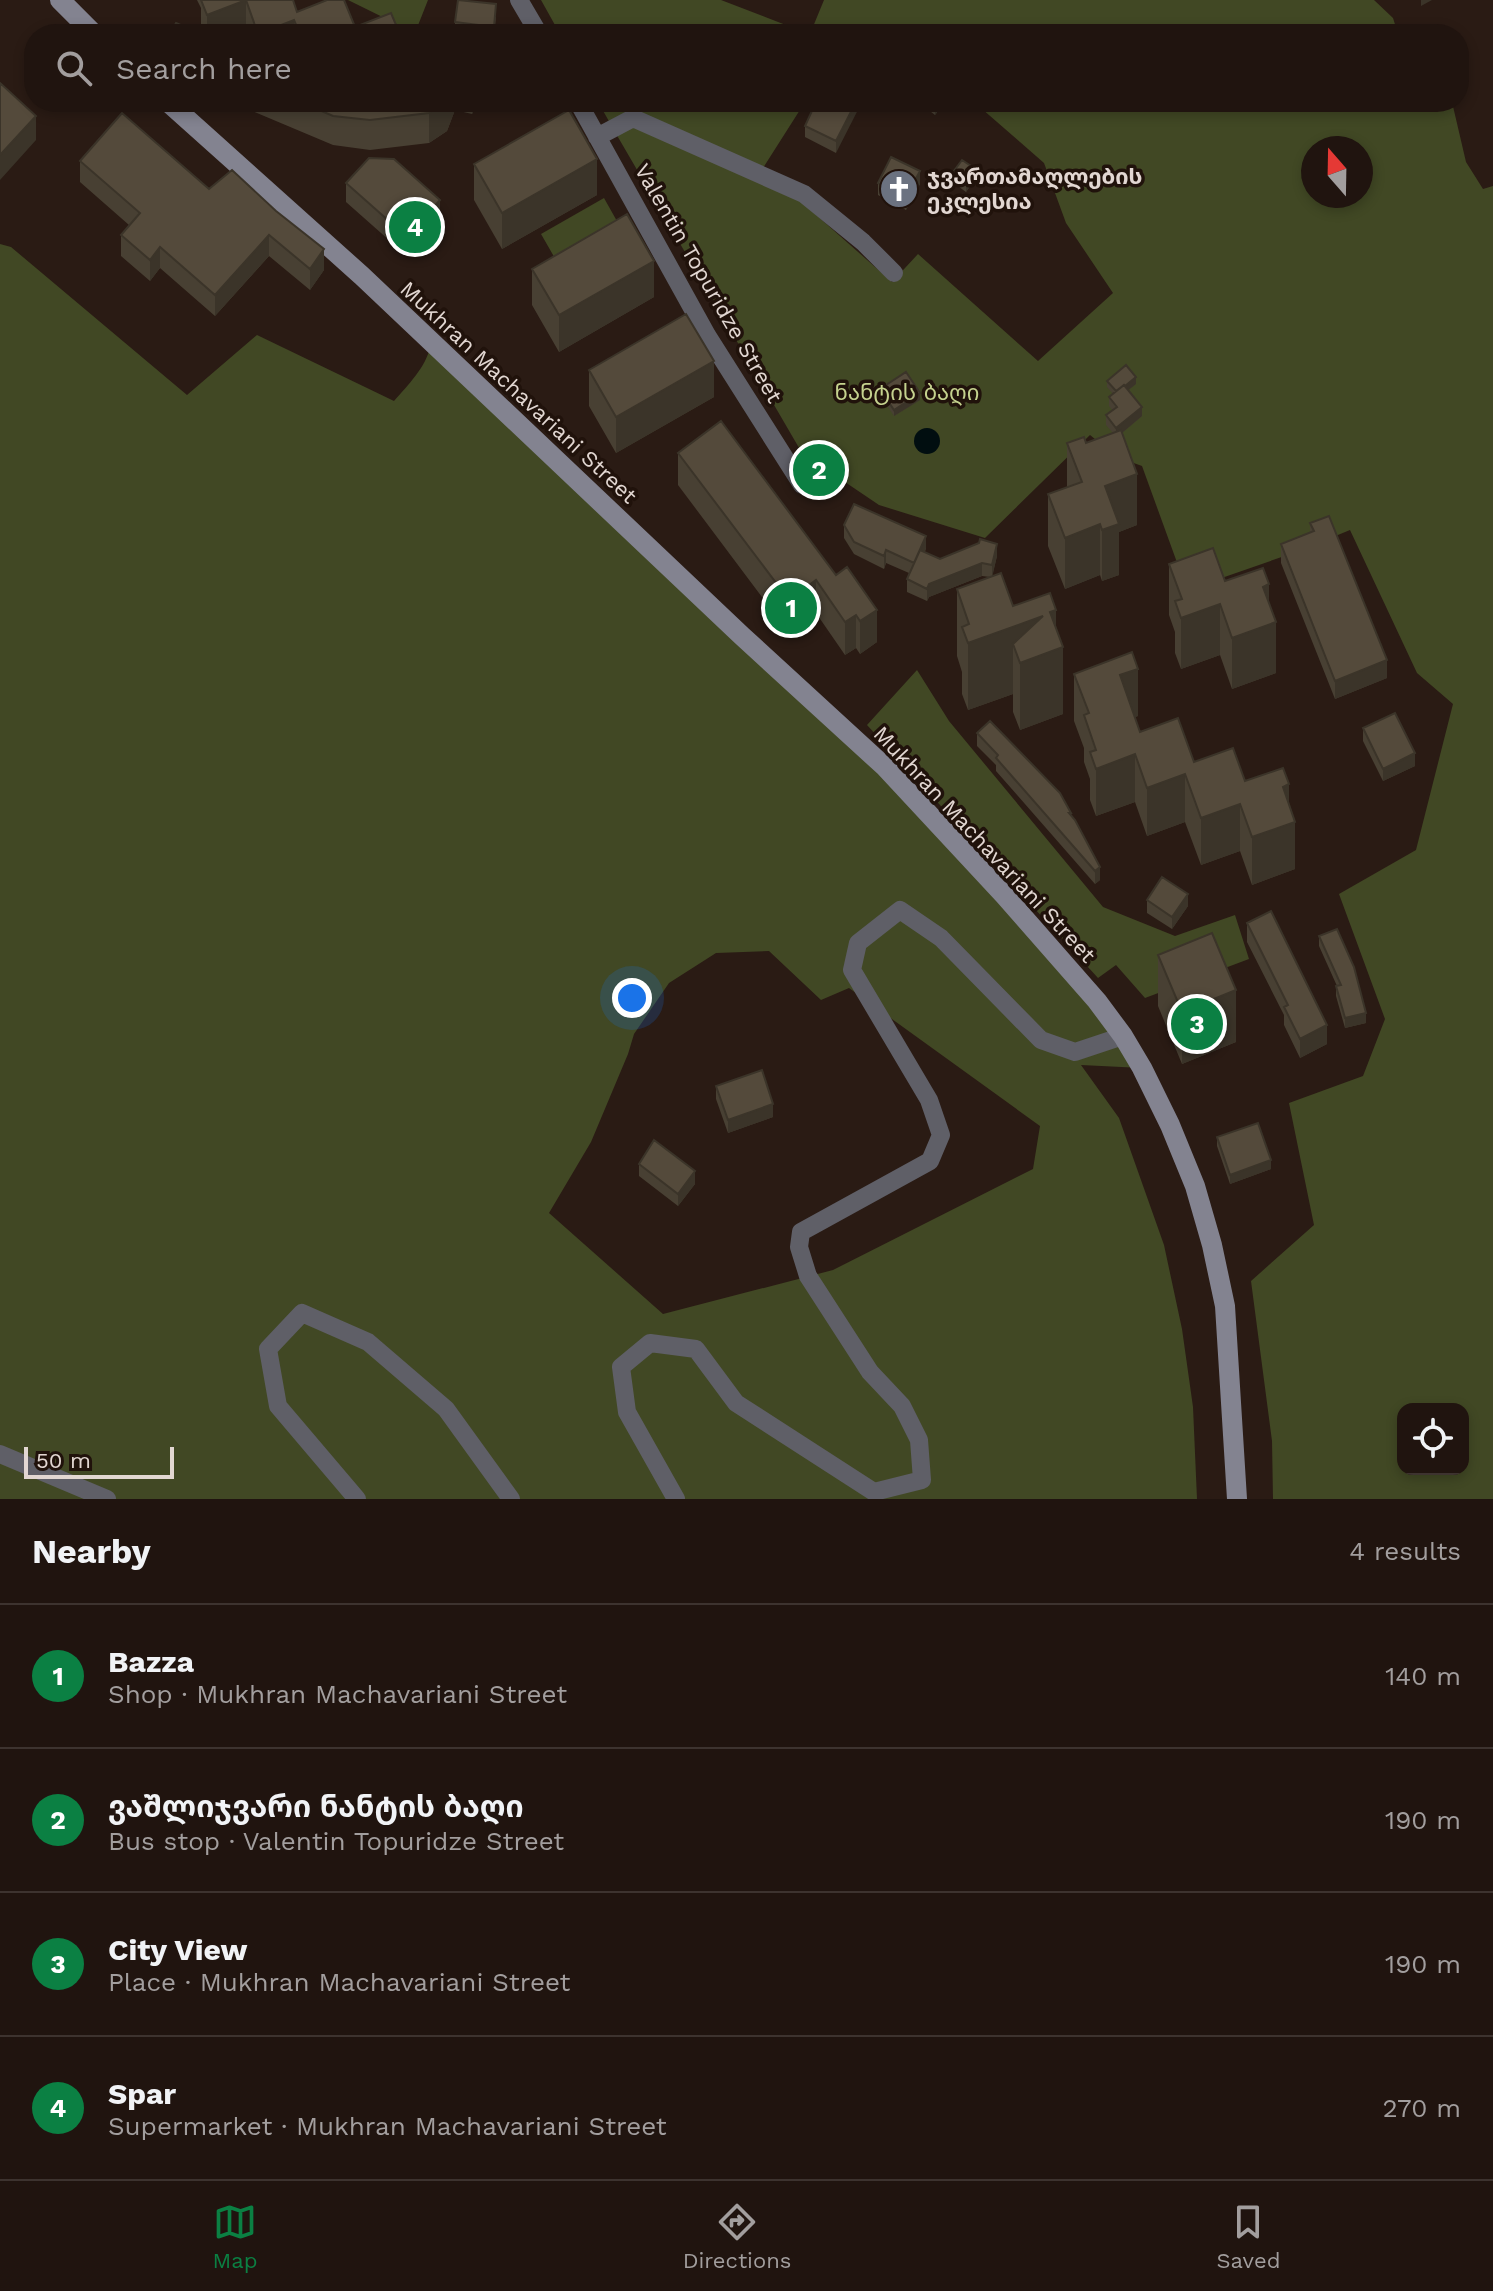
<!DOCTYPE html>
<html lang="en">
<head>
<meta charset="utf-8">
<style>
	body { margin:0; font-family:"Work Sans","Noto Sans Georgian",sans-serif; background:#281d18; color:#f1f3f6 }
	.controls { position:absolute; right:24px; bottom:24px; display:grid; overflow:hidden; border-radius:16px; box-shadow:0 4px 12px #0003 }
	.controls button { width:72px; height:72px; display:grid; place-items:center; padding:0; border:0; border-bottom:2px solid #3d332f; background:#20140f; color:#f1f3f6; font:40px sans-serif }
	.compass { position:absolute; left:1301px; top:136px; width:72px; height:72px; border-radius:50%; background:#20140f; box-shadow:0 4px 12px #0003; rotate:340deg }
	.scale { position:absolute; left:24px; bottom:20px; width:150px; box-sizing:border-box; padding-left:8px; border:4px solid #e2d7d2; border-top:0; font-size:22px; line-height:28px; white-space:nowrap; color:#e2d7d2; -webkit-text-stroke:6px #20120b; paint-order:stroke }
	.you { position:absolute; left:632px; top:998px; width:28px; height:28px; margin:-20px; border:6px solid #fff; border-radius:50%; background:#1a73e8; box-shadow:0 0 0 12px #1a73e833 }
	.badge { display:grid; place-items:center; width:52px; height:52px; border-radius:50%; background:#0b8043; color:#fff; font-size:26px; font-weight:700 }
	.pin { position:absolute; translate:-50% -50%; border:4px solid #fff; box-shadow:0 2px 8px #0006 }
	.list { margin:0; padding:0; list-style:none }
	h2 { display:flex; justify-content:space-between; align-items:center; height:104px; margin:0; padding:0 32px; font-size:34px }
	h2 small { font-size:26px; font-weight:400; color:#a29e9e }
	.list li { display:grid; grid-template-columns:52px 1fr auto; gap:24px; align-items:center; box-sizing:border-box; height:144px; padding:0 32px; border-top:2px solid #3d332f }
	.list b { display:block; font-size:30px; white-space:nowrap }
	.list p { margin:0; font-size:26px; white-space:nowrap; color:#a29e9e }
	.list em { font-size:26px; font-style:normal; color:#a29e9e }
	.icon { flex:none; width:44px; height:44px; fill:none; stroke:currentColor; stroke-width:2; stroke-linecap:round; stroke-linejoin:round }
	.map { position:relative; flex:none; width:1493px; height:1499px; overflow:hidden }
	.search { position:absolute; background:#20140f; box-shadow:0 4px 12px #0003; left:24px; right:24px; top:24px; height:88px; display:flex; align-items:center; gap:20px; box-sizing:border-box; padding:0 28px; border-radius:32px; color:#a29e9e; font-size:30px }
	.sheet { height:680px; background:#20140f }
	nav { display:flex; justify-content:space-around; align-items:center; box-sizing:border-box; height:112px; border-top:2px solid #3d332f; background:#20140f; font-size:22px; color:#a29e9e }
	nav a { display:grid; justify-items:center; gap:4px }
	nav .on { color:#0b8043 }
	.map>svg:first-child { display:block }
	.green { fill:#414824; fill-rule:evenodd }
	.water { fill:#010e10 }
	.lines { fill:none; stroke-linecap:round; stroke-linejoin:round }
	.street { stroke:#5f5f67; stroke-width:18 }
	.secondary { stroke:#838390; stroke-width:20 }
	.wall { fill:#484033 }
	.shaded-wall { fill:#3b3429 }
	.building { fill:#544a3b; stroke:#3b3429; stroke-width:2 }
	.labels { text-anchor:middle; stroke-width:7; stroke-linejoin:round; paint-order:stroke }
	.poi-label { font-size:22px; font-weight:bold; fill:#e2d7d2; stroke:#20120b; text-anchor:start }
	.street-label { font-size:22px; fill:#e2d7d2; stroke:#20120b }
	.park-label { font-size:22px; fill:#c5d28e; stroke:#20120b }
</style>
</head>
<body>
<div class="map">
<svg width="1493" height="1499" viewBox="0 0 1493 1499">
	<rect width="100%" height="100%" fill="#2a1b14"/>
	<path class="green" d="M348,0h80l-13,33z
		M541,0h180l88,34h-249z
		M824,0h550l19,18 5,16h-588z
		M598,102h207l-42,66 -133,-59 -20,14z
		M974,102h478l14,60 17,27 10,-3v1313h-220l-1,-58 -21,-160 63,-56 -25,-122 74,-27 22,-57 -46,-125 77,-44 37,-146 -36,-31 -67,-143 -51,21 -112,39 -45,-124 -25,-9 -27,-22 -105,103 -106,-33 -77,-52 -187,-321 19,-10 163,76 95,84 26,-28 120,107 75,-68 -47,-70 -22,-60zM1313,148h48v48h-48zM1403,1409h60v60h-60z
		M604,198l23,41 -63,35 -23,-40z
		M0,244l11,3 176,148 70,-60 137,66c14,-16 32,-34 36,-54l455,420 257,301 -61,-3 38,53 45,127 18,84 11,78 4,92h-1197zM769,951l52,49 28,-12 191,138 -7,43 -200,101 -170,44 -114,-101 42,-71 37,-88 6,-20 35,-51 47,-30z
		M917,670l32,51 154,186 72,29 60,-21 14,44 -104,39 -29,-33 -18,13 -231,-253z"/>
	<path class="water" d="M914 441a13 13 0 1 1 26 0a13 13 0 1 1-26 0Z"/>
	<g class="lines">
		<path class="street" d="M519,0l20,34
			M578,102l129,233 95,150
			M597,137l36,-19 171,76 59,48 31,31
			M0,1454l107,45
			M357,1499l-79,-93 -10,-57 34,-36 66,29 78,67 65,90
			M676,1499l-49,-87 -6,-45 29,-24 46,6 40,54 138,89 48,-12 -3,-40 -17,-34 -32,-34 -62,-96 -9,-29 2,-15 129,-71 11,-26 -12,-35 -77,-130 6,-27 42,-33 41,28 100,102 34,12 48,-16"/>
		<path class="secondary" d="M60,0l34,34
			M168,102l194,174 380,360 143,131 119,128 93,106 26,35 19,32 28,57 25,61 17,59 13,61 12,193"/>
	</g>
	<path class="wall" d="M197,0h96l4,12 58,15 44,7h-151l-2,-4 -11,4h-32l-2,-6v-20z
		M496,17l-2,17h-39v-12z
		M231,102h248l-7,12 -17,-4 -8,21 -18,12 -59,7 -37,-5z
		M838,102l-2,51 -31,-16v-11l29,-16z
		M918,102h27l-10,13z
		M80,161l129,28 115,81 -14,20 -41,-34 -54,60 -55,-48 -10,13 -29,-25v-21l8,-10 -49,-43z
		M474,164l123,31 -95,54 -28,-49z
		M951,175l26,1 -11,16 -15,-11z
		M346,183l94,35 -33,38 -61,-54z
		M878,183l42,1 -14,26 -28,-15z
		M532,269l122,28 -95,55 -27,-47z
		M589,370l125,27 -98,56 -27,-47z
		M1107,381l29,3 -8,6 14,26 -20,17 15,92 -18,7v43l-17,6 -2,-6 -35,14 -17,-43v-52l19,-6v-45h19l27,-10 -7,-8v-10l6,-5 -3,-4v-9l4,-3 -6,-7z
		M880,389l40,11 -26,16 -14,-21z
		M721,421l156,221 -17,12 -4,-6 -11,7 -29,-42 -27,20 -111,-148v-32z
		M1310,523l77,155 -52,21 -54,-136v-19l29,-11z
		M844,525l82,23 -1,4 15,7 57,-3 -5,20 21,30 43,23 7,85 -43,16 -7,-18v-18l-45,16 -6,-16v-22l-5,-16v-67l33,-12 -8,-1 -53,21 -2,4 -20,-9v-13l2,-6 -23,-10 -2,6 -30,-15 -10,-16z
		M1169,564l56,17 44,23 7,69 -44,16 -12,-34 -39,14 -6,-16v-21l-6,-17z
		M1074,674l64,42 -3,1 5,15 54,30 51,19 44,23 6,65 -43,16 -12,-34 -39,14 -16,-43 -38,14 -12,-34 -39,14 -6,-16v-21l-6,-17v-14l-10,-27z
		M1363,728l52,38 -32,15 -20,-40z
		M977,733l94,83 29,64 -5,4 -99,-113v-6l-19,-19z
		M1147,900l41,6 -16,23 -25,-16z
		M1247,923l80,121 -27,14 -16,-33v-10l-37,-73z
		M1319,936l47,87 -21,5 -9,-32v-10h1l-18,-40z
		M1158,955l78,87 -54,22 -24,-58z
		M716,1086l57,31 -45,16 -12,-34z
		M1217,1137l54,32 -41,15 -13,-38z
		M639,1164l56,20 -17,22 -39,-30z"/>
	<path class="shaded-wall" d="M246,0v30l-11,4h-28v-19z
		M1421,0h11l-11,6z
		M294,20v14h-36z
		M445,102h10v8l-8,21 -18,12v-30z
		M472,102h7l-7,12z
		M856,102h6l-26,51v-12z
		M936,102h9l-10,13v-12z
		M36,116v24l-36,40v-25z
		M597,159v36l-95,54v-36z
		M977,170v6l-11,16v-7z
		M920,171v13l-14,26v-13z
		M440,200v18l-33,38v-19z
		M269,235v21l-54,60v-21z
		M160,247v21l-10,13v-21z
		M324,249v21l-14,20v-21z
		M654,261v36l-95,55v-37z
		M714,361v36l-98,56v-36z
		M1136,377v7l-19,15v-6z
		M920,393v7l-26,16v-6z
		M1142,407v9l-26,22v-10z
		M1137,474v51l-18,7v43l-17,6v-51l3,-44z
		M1100,524v51l-35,14v-51z
		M926,536v12l-12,27v-12z
		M997,544v12l-5,22v-13z
		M886,550v13l-2,6v-13z
		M982,563v13l-53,21 -2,4v-12l2,-5z
		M816,580v33l-27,20v-33z
		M1269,584v40l7,-2v51l-44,16v-51l31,-51z
		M1220,604v51l-39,14v-51z
		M877,610v32l-17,12v-33z
		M1056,610v40l7,-3v67l-43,16v-67l-7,-19v50l-45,16v-67z
		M856,615v33l-11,7v-33z
		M1387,660v18l-52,21v-18z
		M1138,669v47l-18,7v-48z
		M1415,753v13l-32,15v-12z
		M1135,754v48l-39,14v-47z
		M1185,774v48l-38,14v-48z
		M1289,784v40l6,-2v47l-43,16v-48l31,-50z
		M1240,804v47l-39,14v-47z
		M1100,867v13l-5,4v-13z
		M1188,894v12l-16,23v-12z
		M1236,990v52l-54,22v-52z
		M1366,1013v10l-21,5v-10z
		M1327,1025v19l-27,14v-19z
		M773,1104v13l-45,16v-13z
		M1271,1160v9l-41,15v-9z
		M695,1171v13l-17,22v-12z"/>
	<path class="building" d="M201,0h45l-39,15z
		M246,0h47l4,12 30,-12h17l11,27 36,-14 8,19 -4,2h-95l-6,-14 -36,14z
		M458,0l38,4 -2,23 -39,-5z
		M176,23l25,11h-31z
		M0,83l36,33 -36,39z
		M301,102h66l6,3 -1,-3h73l-16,11 -59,7 -37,-4z
		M816,102l18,8 4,-8h18l-20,39 -31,-15z
		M569,110l28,49 -95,54 -28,-49z
		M122,113l87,76 23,-19 44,41 48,38 -14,20 -41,-34 -54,60 -55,-48 -10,13 -29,-25 19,-22 -60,-52z
		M891,157l29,14 -14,26 -28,-14z
		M369,158l25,1 46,41 -33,37 -61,-54z
		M962,160l15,10 -11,15 -15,-10z
		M627,214l27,47 -95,54 -27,-46z
		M686,314l28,47 -98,56 -27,-47z
		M1126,365l10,12 -11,9 -1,-1 -8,6 -9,-10z
		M906,372l14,21 -26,17 -14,-21z
		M1124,385l18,22 -26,21 -10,-13 11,-8 -8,-10z
		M721,421l115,154 11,-8 30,43 -17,11 -4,-6 -11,7 -29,-42 -27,20 -111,-147z
		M1121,430l16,44 -32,12 14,38 -17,6 -2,-6 -35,14 -17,-44 34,-12 -15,-39 17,-6 2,6z
		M854,504l72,32 -12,27 -28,-13 -2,6 -30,-14 -10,-17z
		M1329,516l58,144 -52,21 -54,-137 33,-13 -4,-8z
		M980,539l17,5 -5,21 -10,-2 -53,21 -2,5 -20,-10 13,-29 20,9 39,-16z
		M1213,548l12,33 38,-13 6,16 -6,3 13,35 -44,16 -12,-34 -39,14 -6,-17 7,-2 -13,-35z
		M1001,573l12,33 37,-13 6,17 -6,2 13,35 -43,16 -7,-19 30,-28 -75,27 -6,-16 7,-3 -12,-35z
		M1132,652l6,17 -18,6 20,57 38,-14 16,44 39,-14 12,33 38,-13 6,16 -6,3 12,35 -43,15 -12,-33 -39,14 -16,-44 -38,14 -12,-34 -39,15 -6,-17 6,-2 -12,-35 5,-2 -15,-39z
		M1395,713l20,40 -32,16 -20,-41z
		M990,721l70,72 11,20h-2l6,7 25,47 -5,4 -99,-113 2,-3 -21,-22z
		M1162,877l26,17 -16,23 -25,-17z
		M1271,911l56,114 -27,14 -16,-32 4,-2 -41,-82z
		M1337,929l17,38 12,46 -21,5 -9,-32 5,-1 -22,-49z
		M1212,933l24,57 -54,22 -24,-57z
		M762,1070l11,34 -45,16 -12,-34z
		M1258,1123l13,37 -41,15 -13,-38z
		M654,1140l41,31 -17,23 -39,-30z"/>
	<defs>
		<symbol id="church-disc" viewBox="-11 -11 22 22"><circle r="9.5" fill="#6b7280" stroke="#20120b"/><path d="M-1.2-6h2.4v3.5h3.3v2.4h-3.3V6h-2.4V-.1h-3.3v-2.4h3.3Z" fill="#fff"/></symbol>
	</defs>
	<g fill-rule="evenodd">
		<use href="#church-disc" x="877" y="167" width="44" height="44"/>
	</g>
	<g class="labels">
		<g class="poi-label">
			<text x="927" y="184">ჯვართამაღლების<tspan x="927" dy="25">ეკლესია</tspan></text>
		</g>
		<g class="street-label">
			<text transform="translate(709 283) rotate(60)" y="8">Valentin Topuridze Street</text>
			<text transform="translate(519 392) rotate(43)" y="8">Mukhran Machavariani Street</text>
			<text transform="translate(985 844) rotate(47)" y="8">Mukhran Machavariani Street</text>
		</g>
		<g class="park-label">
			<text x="907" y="400">ნანტის ბაღი</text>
		</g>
	</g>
</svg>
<div class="controls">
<button><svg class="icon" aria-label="locate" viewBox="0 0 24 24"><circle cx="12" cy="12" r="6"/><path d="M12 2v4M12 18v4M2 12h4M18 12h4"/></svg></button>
</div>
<svg class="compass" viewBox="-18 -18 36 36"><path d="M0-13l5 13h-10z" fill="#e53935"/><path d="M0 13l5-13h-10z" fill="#a29e9e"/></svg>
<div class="scale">50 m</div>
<div class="you"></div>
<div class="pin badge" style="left:791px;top:608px">1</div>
<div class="pin badge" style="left:819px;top:470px">2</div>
<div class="pin badge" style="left:1197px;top:1024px">3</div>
<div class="pin badge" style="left:415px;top:227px">4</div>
<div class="search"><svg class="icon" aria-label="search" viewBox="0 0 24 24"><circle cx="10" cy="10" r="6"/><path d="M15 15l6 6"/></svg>Search here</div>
</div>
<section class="sheet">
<h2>Nearby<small>4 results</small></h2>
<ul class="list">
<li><span class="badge">1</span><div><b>Bazza</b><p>Shop · Mukhran Machavariani Street</p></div><em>140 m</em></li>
<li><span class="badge">2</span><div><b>ვაშლიჯვარი ნანტის ბაღი</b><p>Bus stop · Valentin Topuridze Street</p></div><em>190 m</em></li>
<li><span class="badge">3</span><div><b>City View</b><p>Place · Mukhran Machavariani Street</p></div><em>190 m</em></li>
<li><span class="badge">4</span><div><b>Spar</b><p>Supermarket · Mukhran Machavariani Street</p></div><em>270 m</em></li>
</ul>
</section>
<nav>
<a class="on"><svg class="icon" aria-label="map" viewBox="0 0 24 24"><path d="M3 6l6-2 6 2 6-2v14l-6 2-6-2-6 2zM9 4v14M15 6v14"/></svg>Map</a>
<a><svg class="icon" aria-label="directions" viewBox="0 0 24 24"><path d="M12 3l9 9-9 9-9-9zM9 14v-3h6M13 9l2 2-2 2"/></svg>Directions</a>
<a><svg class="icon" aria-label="saved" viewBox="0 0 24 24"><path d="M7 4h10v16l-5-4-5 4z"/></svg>Saved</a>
</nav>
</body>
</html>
